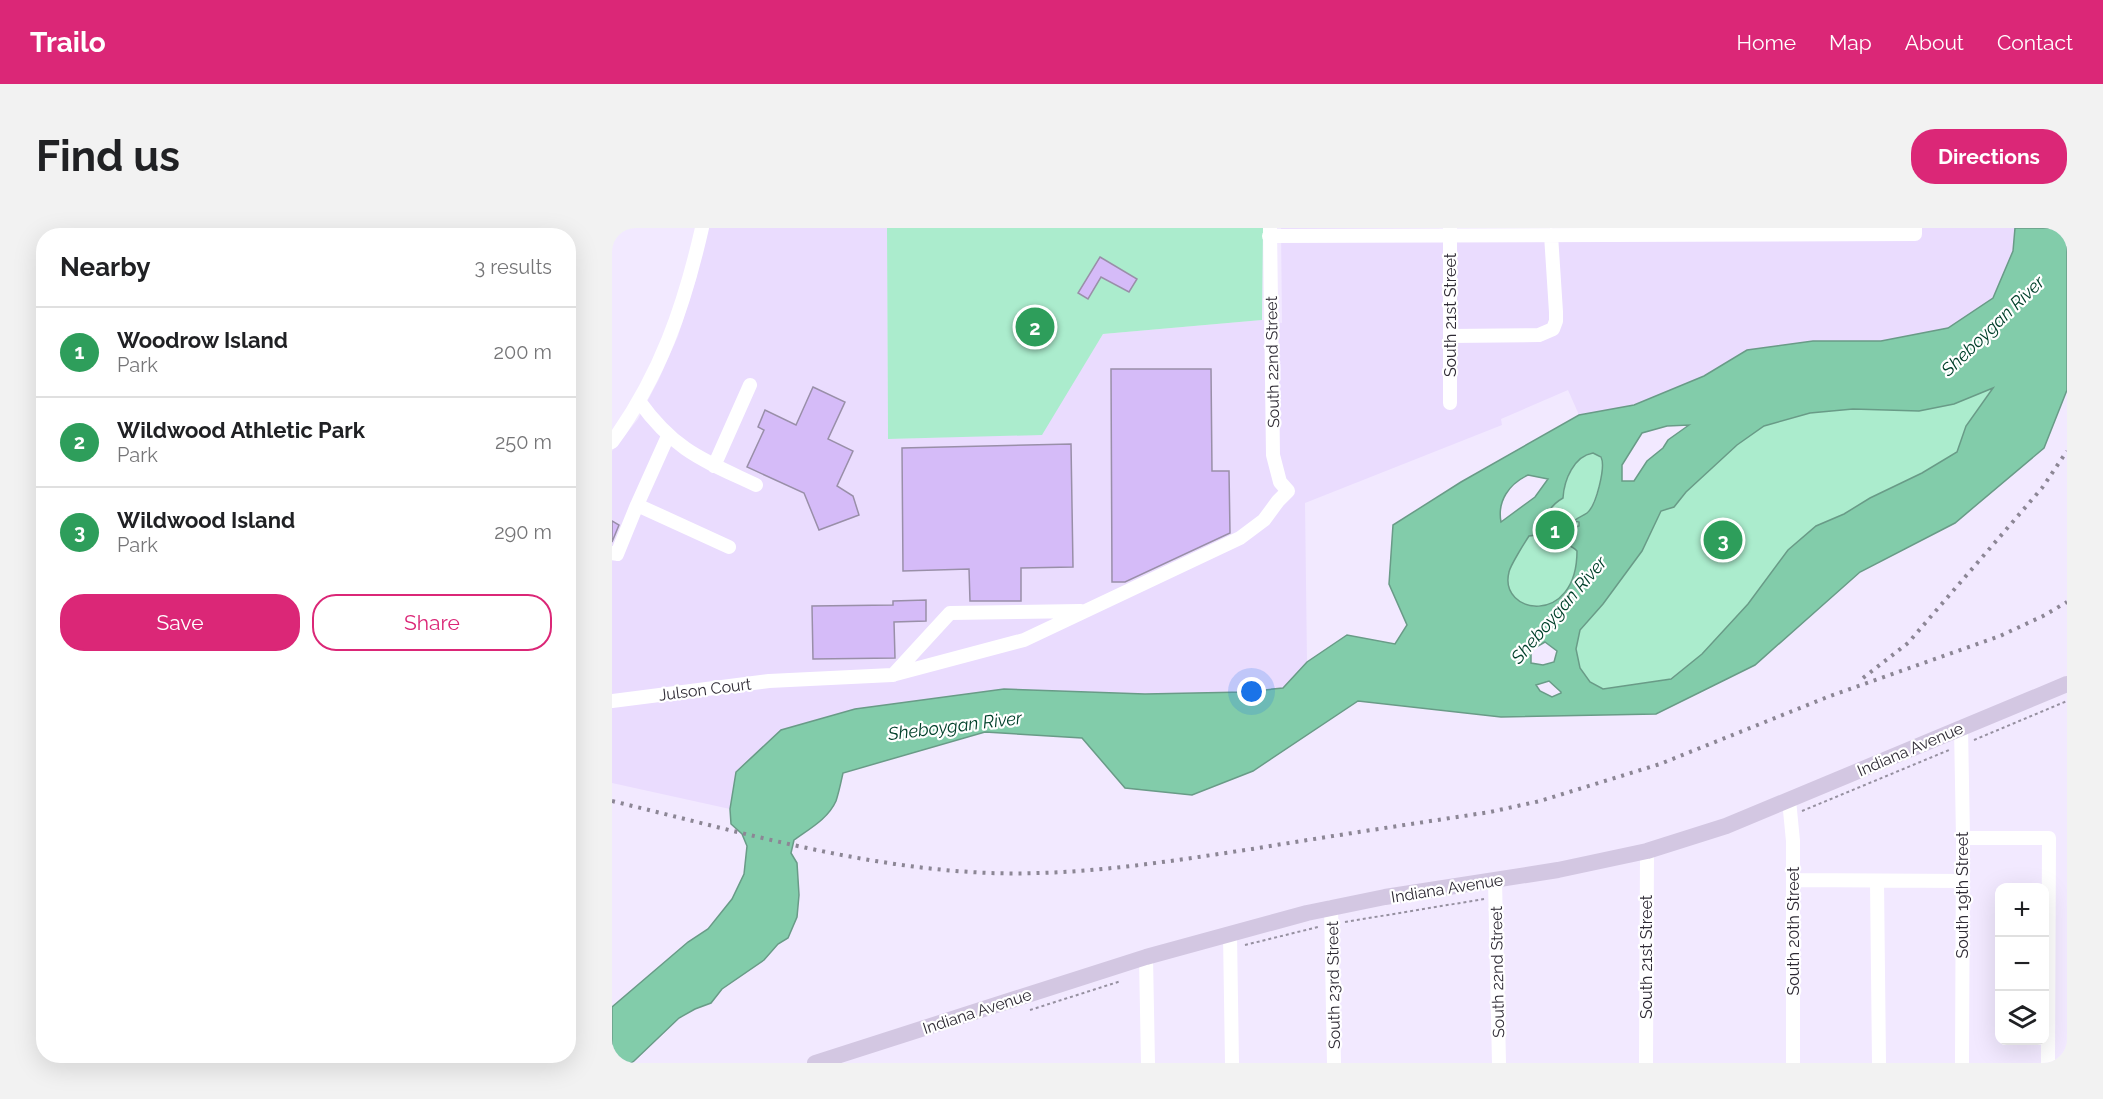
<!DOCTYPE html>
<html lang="en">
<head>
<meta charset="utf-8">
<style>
	body { margin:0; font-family:Raleway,sans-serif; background:#f2f2f2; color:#202124 }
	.controls { position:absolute; right:18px; bottom:18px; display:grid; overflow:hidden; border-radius:12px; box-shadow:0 6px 24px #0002 }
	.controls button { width:54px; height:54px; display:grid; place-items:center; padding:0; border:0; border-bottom:2px solid #e0e0e0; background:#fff; color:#202124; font:30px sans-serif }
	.you { position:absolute; left:640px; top:464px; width:21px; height:21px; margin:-15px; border:4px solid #fff; border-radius:50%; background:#1a73e8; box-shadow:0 0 0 9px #1a73e833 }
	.badge { display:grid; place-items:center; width:39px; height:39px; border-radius:50%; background:#db2777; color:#fff; font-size:20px; font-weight:700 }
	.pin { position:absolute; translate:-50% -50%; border:3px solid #fff; box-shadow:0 2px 6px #0006 }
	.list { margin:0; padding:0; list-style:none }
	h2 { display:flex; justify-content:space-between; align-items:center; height:78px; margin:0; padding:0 24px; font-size:26px }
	h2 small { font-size:20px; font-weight:400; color:#757577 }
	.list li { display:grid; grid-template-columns:39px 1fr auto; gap:18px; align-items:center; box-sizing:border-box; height:90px; padding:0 24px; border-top:2px solid #e0e0e0 }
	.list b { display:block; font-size:22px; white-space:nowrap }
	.list p { margin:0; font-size:20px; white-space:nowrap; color:#757577 }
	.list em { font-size:20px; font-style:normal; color:#757577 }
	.actions { display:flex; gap:12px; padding:18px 24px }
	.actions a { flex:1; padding:14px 0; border:2px solid #db2777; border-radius:24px; text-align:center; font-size:21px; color:#db2777 }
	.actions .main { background:#db2777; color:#fff }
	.icon { flex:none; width:33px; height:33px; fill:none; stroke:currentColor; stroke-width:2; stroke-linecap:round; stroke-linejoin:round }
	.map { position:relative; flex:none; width:1455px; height:835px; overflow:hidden; border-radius:24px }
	header { display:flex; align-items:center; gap:36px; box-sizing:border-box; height:84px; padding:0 30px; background:#db2777; color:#fff }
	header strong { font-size:28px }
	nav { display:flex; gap:33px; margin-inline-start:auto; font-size:21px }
	.intro { display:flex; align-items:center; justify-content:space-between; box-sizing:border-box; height:144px; padding:0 36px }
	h1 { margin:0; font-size:42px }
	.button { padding:15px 27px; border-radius:24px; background:#db2777; color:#fff; font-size:21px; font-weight:700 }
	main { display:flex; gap:36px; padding:0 36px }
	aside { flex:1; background:#fff; border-radius:24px; box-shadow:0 6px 24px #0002 }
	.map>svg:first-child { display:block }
	.built { fill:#eadcfe }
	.green { fill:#abeccd }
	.water { fill:#82ccaa; stroke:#699b87; stroke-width:1.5; fill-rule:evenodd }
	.building { fill:#d5bbf8; stroke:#998fa8; stroke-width:1.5 }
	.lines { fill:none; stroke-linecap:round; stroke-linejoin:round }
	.path { stroke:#9690a0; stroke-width:2; stroke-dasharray:3 3; stroke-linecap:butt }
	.minor { stroke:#fff; stroke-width:14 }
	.major { stroke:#d3c7e2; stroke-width:16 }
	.rail { stroke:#8c8695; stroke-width:4; stroke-dasharray:3 6; stroke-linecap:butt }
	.labels { text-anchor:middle; stroke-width:4.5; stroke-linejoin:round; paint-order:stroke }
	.street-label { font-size:16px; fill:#2e2a34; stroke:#fff }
	.water-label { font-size:18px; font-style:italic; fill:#00402a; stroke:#fff }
</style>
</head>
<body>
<header>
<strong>Trailo</strong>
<nav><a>Home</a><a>Map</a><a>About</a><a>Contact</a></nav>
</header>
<div class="intro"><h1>Find us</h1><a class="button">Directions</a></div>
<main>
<aside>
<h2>Nearby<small>3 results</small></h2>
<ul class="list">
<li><span class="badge" style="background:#2e9e5b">1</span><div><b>Woodrow Island</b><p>Park</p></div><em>200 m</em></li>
<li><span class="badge" style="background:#2e9e5b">2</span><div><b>Wildwood Athletic Park</b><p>Park</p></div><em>250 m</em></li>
<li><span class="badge" style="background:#2e9e5b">3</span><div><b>Wildwood Island</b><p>Park</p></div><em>290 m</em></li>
</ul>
<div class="actions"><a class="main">Save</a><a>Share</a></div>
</aside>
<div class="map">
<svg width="1455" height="835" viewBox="0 0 1455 835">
	<rect width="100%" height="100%" fill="#f2e9ff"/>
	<path class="built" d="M95,0h180l1,211 153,-5 62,-100 159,-14 20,3 -1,-95h734l-2,23 -20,47 -45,30 -67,13h-68l-66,9 -43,26 -70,29 -55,10 -11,-25 -67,29 1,6 -197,78 2,159 -23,26 -39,4 -100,2 -141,-5 -149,20 -74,21 -45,42 -6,37 -118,-26v-332l26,-32 21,-40 19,-43 18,-57z"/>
	<path class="green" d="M275,0h376l-1,92 -159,14 -61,101 -154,4z
		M1381,159l-27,39 -9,26 -35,21 -52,25 -26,16 -28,12 -28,24 -40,54 -46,50 -32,25 -67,10 -13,-7 -10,-14 -4,-19 4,-19 23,-26 39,-53 19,-40 13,-4 12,-15 51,-47 27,-19 46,-13 43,-4 66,2 35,-7z
		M981,225l5,2 5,6c1,10 -8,45 -16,52 -4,3 -9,4 -12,8l4,1v4l-4,2 -11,16 9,2 4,5c0,77 -79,64 -68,21 1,-6 16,-30 20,-36l14,-1c1,-16 5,-29 20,-37 2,-18 11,-42 30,-45z"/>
	<path class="water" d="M1403,0h52v162l-23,58 -89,75 -95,49 -105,93 -99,49 -155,3 -143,-16 -105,70 -61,24 -67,-7 -43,-50 -97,-6 -142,41c-2,9 -4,19 -7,28 -8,18 -27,28 -42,39l-3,13 6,10 2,32 -2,22 -9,21 -10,6 -14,16 -42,29 -11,14 -16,6 -16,9 -45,43 -3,2h-19v-56l76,-65 20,-13 24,-30 12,-25 3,-28 -5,-12 -11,-10 -1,-15 6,-37 45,-42 74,-21 149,-20 141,5 100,-2 38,-4 24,-26 40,-27 48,9 12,-19 -18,-41 4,-59 68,-43 118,-67 55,-10 70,-29 43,-26 66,-9h68l67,-13 45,-30 20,-47zM1381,160l-27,38 -9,26 -35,21 -52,25 -26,16 -28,12 -28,24 -40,54 -46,50 -31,25 -68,10 -13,-7 -10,-14 -4,-19 4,-19 23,-26 39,-53 19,-40 13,-4 12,-15 51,-47 27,-19 46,-13 43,-4 66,2 35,-7zM1077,197l-21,15 -5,8 -16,13 -13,20h-12v-16l20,-32 25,-7zM981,225l8,4c5,10 -5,49 -14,56 -4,3 -9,4 -13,8l5,1v4l-17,5 -5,6c5,8 14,7 20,14 0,76 -79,64 -68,21 1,-6 16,-30 20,-36l16,-2c-2,-16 4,-28 18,-36 1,-18 11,-42 30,-45zM916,247l20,4 -13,18 -34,25c-4,-21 8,-38 27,-47zM933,414l12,9 -3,11 -11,3 -12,-2v-13zM937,453l12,11v1l-9,4 -12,-6 -4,-6z"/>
	<path class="building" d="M488,29l37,22 -8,13 -28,-15 -13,22 -10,-6z
		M499,141h100l1,102h17l1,62 -105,49h-13z
		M201,159l32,15 -17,37 25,12 -16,35 16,10 6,19 -40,15 -15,-37 -57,-26 17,-37 -6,-3 7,-17 31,15z
		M459,216l2,123 -52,1v33h-51l-1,-32 -66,2 -1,-123z
		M0,293l7,4 -7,17z
		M314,372v21l-32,1 1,36 -82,1 -1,-53 81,-1v-4z"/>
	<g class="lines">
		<path class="path" d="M1362,512l93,-39
			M1190,583l147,-61
			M733,694l139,-23
			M633,717l73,-18
			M418,782l91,-29"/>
		<path class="minor" d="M657,8l646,-2v-6
			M838,108l89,-1 14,-6 3,-8v-9l-5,-77
			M27,173c36,50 64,59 117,84
			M838,175v-175
			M56,208l-31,69 92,42
			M0,214c48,-66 72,-135 90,-214
			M102,238l36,-81
			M0,325l5,1 20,-49
			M281,447l57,-62 131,-2
			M0,473l157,-20 123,-6 132,-35 216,-102 24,-18 14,-19 10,-10 -8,-9 -7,-27 -3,-227
			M1349,499l2,111 -1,225
			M1177,572l4,41v222
			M1351,610h86l-1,225
			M883,652l4,183
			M1181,652l170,1
			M1265,653l2,182
			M719,679l3,156
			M618,706l2,129
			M534,729l2,106
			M1034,835l1,-212"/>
		<path class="major" d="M203,835l331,-106 161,-44 78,-16 173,-27 89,-19 79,-25 341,-142"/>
		<path class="rail" d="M1251,450l45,-35 134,-155 25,-37
			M0,573c125,30 249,67 378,72 89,3 175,-11 262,-24 79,-13 159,-25 238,-37l50,-11 120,-37 170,-68 170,-60 43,-20 24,-14"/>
	</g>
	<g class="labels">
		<g class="street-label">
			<text transform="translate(838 87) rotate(-90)" y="6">South 21st Street</text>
			<text transform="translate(660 134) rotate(-91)" y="6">South 22nd Street</text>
			<text transform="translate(93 461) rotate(-7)" y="6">Julson Court</text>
			<text transform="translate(1298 521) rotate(-23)" y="6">Indiana Avenue</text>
			<text transform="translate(835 660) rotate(-9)" y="6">Indiana Avenue</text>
			<text transform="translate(1350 667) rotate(-90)" y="6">South 19th Street</text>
			<text transform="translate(1181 703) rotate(-90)" y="6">South 20th Street</text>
			<text transform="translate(1034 729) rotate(-90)" y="6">South 21st Street</text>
			<text transform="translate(885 744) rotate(-91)" y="6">South 22nd Street</text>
			<text transform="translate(721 757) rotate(-91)" y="6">South 23rd Street</text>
			<text transform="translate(365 783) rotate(-18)" y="6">Indiana Avenue</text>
		</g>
		<g class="water-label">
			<text transform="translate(1381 98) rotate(-44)" y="6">Sheboygan River</text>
			<text transform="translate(947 382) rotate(-49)" y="6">Sheboygan River</text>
			<text transform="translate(343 498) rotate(-7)" y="6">Sheboygan River</text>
		</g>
	</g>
</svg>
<div class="controls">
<button>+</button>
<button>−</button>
<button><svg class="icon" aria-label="layers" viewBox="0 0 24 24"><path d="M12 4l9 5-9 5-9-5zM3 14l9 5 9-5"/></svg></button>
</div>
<div class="you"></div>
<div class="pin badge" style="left:943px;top:302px;background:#2e9e5b">1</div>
<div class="pin badge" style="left:423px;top:99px;background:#2e9e5b">2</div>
<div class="pin badge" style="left:1111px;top:312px;background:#2e9e5b">3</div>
</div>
</main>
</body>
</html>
